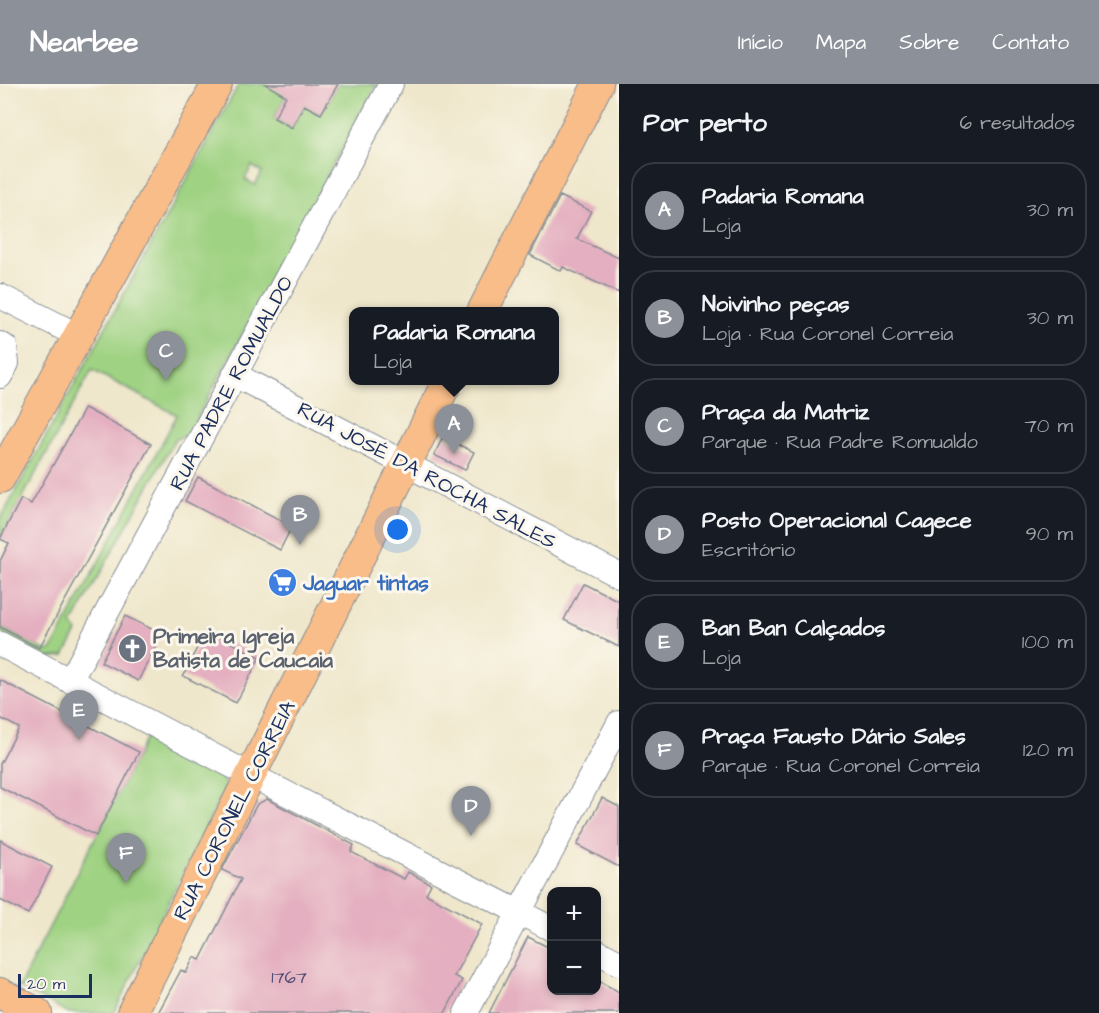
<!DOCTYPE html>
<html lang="pt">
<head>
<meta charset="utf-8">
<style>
	body { margin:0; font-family:"Architects Daughter",sans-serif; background:#242831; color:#f1f3f6 }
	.controls { position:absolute; right:18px; bottom:18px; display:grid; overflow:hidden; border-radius:12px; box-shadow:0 3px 9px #0003 }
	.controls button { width:54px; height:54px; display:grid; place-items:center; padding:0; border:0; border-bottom:2px solid #363941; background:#171b24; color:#f1f3f6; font:30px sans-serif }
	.scale { position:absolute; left:18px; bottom:15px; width:74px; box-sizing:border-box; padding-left:6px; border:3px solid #1b2f5e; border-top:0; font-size:16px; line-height:21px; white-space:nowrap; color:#1b2f5e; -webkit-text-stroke:4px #fbf7ec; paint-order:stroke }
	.you { position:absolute; left:398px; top:446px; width:21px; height:21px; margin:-15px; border:4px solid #fff; border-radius:50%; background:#1a73e8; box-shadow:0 0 0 9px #1a73e833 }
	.badge { display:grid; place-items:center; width:39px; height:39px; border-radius:50%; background:#8c9099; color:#fff; font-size:20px; font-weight:700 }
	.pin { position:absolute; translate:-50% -50px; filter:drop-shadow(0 2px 3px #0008) }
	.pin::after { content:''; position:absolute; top:32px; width:21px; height:18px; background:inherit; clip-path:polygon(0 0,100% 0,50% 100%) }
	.popup { position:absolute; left:349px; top:223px; width:210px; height:78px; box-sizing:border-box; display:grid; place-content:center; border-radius:12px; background:#171b24; filter:drop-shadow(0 2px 4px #0005); font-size:20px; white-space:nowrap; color:#9ea1a6 }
	.popup b { font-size:22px; color:#f1f3f6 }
	.popup::after { content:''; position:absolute; left:50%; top:100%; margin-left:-12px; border:12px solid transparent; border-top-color:#171b24 }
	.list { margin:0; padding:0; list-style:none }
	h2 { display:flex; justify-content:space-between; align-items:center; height:78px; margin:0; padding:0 24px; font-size:26px }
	h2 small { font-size:20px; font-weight:400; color:#9ea1a6 }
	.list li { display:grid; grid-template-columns:39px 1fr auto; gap:18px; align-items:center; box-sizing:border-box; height:96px; margin:0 12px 12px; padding:0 12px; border:2px solid #363941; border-radius:24px }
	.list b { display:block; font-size:22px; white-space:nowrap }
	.list p { margin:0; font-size:20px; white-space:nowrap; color:#9ea1a6 }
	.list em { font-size:20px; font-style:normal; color:#9ea1a6 }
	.map { position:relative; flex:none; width:619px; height:929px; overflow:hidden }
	header { display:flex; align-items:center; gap:36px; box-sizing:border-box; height:84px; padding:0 30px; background:#8c9099; color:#fff }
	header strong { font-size:28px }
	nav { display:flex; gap:33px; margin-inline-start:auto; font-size:21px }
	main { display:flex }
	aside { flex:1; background:#171b24 }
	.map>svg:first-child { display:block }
	.green { fill:#9fd282; stroke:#5d8070; stroke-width:1.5; fill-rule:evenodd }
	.building { fill:#e4afc0 }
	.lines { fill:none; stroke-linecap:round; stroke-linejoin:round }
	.minor-casing { stroke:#858b94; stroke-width:26 }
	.major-casing { stroke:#858b94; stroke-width:32 }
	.minor { stroke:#fff; stroke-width:24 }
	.major { stroke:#f8bd89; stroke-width:30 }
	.labels { text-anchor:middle; stroke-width:6; stroke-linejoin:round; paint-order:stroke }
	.number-label { font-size:18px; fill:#4d4f76 }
	.street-label { font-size:21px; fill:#1b2f5e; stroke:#fbf7ec }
	.shop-label { font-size:21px; font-weight:bold; fill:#366cbe; stroke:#fbf7ec; text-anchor:start }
	.worship-label { font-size:21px; font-weight:bold; fill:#5b616d; stroke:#fbf7ec; text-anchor:start }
</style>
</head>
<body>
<header>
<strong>Nearbee</strong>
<nav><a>Início</a><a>Mapa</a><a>Sobre</a><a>Contato</a></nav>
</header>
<main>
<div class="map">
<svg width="619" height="929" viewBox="0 0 619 929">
	<rect width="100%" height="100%" fill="#fbf7ec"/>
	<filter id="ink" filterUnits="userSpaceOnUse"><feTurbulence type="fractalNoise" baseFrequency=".0167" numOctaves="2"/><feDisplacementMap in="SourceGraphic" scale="12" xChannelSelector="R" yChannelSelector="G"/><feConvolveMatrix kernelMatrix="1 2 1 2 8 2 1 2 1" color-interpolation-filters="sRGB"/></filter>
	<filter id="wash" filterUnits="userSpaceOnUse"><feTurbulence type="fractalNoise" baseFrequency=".008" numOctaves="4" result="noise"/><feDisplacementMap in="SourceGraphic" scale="24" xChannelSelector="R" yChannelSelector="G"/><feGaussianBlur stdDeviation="1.35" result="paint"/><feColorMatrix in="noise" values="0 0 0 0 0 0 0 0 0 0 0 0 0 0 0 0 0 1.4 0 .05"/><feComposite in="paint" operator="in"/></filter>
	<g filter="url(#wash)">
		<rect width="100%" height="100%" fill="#efe7cb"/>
		<path class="green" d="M239,0h30l18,10 -13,24 18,10 12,-23 17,9 17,-30h39l-189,351 -13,4 -103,185 5,8 -13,24 -18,2 -46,-25v-6l46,24 6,-2 125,-234 -85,-45 -92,169v-19zM252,82l10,6 -7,13 -10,-6z
			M147,652l75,38 3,14 -111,225h-45l-50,-26z"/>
		<g id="blocks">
			<path class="building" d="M265,0h73l-17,30 -17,-9 -12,23 -18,-10 12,-22z
				M560,112l31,15 -14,28 42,19v35l-56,-26 -2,4 -31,-16z
				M85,324l66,36 -112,204 -39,-21v-66l9,-18 -9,-4 21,-40 10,5z
				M443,353l31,15 -9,18 -31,-15z
				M198,393l94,49 -12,24 -95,-49z
				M583,499l36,18v46l-55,-27z
				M125,532l37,18 -24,47 -37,-19z
				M206,546l54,27 -24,46 -53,-27z
				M0,596l139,72 -43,84 -96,-49v-23l19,-36 -19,-10z
				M602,714l17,9v60l-42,-22z
				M267,715l87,46 -3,7 53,27 4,-7 23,12 -5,10 56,30 -28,52 8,4 -17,33h-287l23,-43 5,3 8,-16 6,3 41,-81 -19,-9 35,-66z
				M0,756l52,27 -24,47 -28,-14z
				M528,853l24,12v41h45v-10l22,12v21h-130z"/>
		</g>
	</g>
	<g filter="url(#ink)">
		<use href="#blocks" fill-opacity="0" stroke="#858b94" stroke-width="1.5"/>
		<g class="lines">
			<defs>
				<path id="minor" d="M0,212l79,40
					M0,260l5,3 2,16 -7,13
					M235,291l384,200
					M0,560l223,117 329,168
					M70,597l321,-597
					M596,867l23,12
					M466,929l153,-290"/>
				<path id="major" d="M482,228l116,-228
					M0,394l217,-394
					M0,909l37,20
					M132,929l316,-633"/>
			</defs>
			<use href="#minor" class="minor-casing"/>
			<use href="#major" class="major-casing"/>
			<use href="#minor" class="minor"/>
			<use href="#major" class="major"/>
		</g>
	</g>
	<defs>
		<symbol id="supermarket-disc" viewBox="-11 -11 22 22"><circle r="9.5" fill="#3f7fe0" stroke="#fbf7ec"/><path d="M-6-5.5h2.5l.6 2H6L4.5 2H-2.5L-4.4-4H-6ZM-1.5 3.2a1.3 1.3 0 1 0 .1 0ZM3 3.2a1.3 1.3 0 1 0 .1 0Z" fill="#fff"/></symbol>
		<symbol id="church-disc" viewBox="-11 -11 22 22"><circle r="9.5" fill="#6b7280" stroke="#fbf7ec"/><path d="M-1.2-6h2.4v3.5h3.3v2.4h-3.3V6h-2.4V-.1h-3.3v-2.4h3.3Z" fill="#fff"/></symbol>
	</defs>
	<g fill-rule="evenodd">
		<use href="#supermarket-disc" x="266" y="482" width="33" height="33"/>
		<use href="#church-disc" x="116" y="548" width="33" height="33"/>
	</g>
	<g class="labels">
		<g class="number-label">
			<text x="289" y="899">1767</text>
		</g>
		<g class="street-label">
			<text transform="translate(231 299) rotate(-62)" y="7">RUA PADRE ROMUALDO</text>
			<text transform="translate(427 391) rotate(28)" y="7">RUA JOSÉ DA ROCHA SALES</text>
			<text transform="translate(234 726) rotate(-63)" y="7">RUA CORONEL CORREIA</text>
		</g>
		<g class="shop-label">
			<text x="303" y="506">Jaguar tintas</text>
		</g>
		<g class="worship-label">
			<text x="153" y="559">Primeira Igreja<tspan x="153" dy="24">Batista de Caucaia</tspan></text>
		</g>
	</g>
</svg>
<div class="controls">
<button>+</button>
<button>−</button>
</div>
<div class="scale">20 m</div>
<div class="you"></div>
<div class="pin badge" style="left:454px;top:370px">A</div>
<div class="popup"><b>Padaria Romana</b>Loja</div>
<div class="pin badge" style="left:300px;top:461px">B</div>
<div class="pin badge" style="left:166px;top:297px">C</div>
<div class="pin badge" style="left:471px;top:752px">D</div>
<div class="pin badge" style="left:79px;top:656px">E</div>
<div class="pin badge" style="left:126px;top:799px">F</div>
</div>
<aside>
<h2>Por perto<small>6 resultados</small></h2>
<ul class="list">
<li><span class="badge">A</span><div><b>Padaria Romana</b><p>Loja</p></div><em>30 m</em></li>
<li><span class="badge">B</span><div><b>Noivinho peças</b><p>Loja · Rua Coronel Correia</p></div><em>30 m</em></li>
<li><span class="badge">C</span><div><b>Praça da Matriz</b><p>Parque · Rua Padre Romualdo</p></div><em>70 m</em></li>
<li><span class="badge">D</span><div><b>Posto Operacional Cagece</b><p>Escritório</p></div><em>90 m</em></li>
<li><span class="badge">E</span><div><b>Ban Ban Calçados</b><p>Loja</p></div><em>100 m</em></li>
<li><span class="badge">F</span><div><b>Praça Fausto Dário Sales</b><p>Parque · Rua Coronel Correia</p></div><em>120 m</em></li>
</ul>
</aside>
</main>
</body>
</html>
